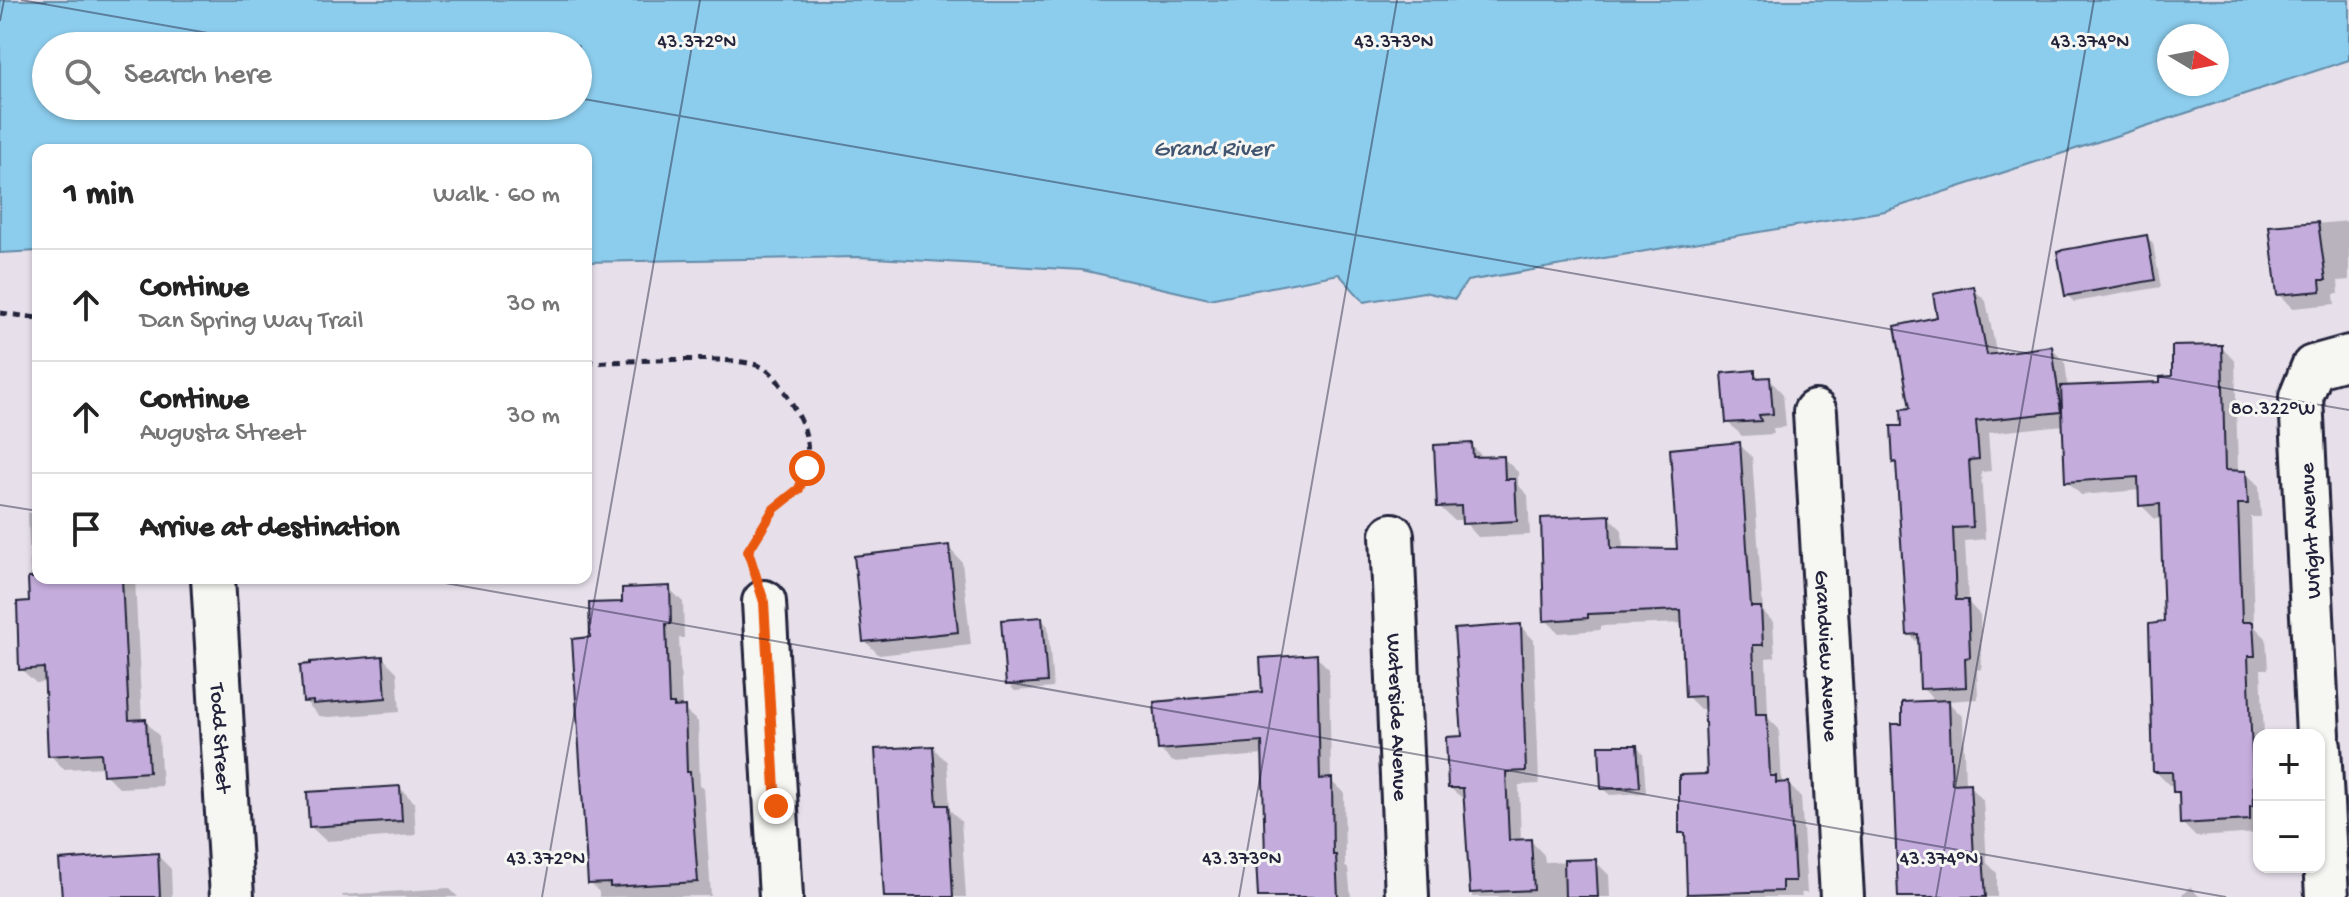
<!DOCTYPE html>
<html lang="en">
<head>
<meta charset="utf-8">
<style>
	body { margin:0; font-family:"Gochi Hand",sans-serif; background:#f2f2f2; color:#222 }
	.controls { position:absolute; right:24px; bottom:24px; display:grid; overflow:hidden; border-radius:16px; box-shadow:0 2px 6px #0004 }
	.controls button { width:72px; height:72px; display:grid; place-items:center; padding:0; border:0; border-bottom:2px solid #e0e0e0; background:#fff; color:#222; font:40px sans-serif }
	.compass { position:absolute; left:2157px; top:24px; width:72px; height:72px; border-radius:50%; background:#fff; box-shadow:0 2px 6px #0004; rotate:100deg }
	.stop { position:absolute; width:24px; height:24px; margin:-18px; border:6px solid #ea580c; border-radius:50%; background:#fff }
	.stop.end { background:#ea580c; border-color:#fff; box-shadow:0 2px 8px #0008 }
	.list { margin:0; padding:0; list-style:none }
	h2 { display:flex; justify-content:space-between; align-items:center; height:104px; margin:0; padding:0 32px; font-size:34px }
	h2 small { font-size:26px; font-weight:400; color:#767676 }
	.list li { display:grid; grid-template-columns:52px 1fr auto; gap:24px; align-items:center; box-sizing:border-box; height:112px; padding:0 32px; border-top:2px solid #e0e0e0 }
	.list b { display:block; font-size:30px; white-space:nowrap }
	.list p { margin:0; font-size:26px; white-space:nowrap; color:#767676 }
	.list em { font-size:26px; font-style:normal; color:#767676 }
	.icon { flex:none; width:44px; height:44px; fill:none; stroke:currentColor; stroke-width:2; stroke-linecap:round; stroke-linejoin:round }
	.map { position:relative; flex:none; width:2349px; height:897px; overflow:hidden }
	.search { position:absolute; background:#fff; box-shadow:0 2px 6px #0004; left:32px; top:32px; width:560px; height:88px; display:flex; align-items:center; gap:20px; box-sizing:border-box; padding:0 28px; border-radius:44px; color:#767676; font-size:30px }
	.panel { position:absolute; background:#fff; box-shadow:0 2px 6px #0004; left:32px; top:144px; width:560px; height:440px; border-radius:16px }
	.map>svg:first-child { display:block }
	.water { fill:#8ccded; stroke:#6289a6; stroke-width:2; fill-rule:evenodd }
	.shadow { fill:#0003 }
	.building { fill:#c4addc; stroke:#22223b; stroke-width:2 }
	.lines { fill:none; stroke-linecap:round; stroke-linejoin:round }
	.minor-casing { stroke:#22223b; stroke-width:48 }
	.path { stroke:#22223b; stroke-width:5; stroke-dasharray:8 6; stroke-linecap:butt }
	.minor { stroke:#f6f6f2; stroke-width:42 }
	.route { stroke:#ea580c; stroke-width:10 }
	.ticks { fill:none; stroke:#22223b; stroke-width:2; stroke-opacity:0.45 }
	.labels { text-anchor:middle; stroke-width:6; stroke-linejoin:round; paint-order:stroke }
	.street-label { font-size:22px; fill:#22223b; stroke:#f6f6f2 }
	.water-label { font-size:24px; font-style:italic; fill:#425570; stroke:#f6f6f2 }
	.ticks-label { font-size:20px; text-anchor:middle; fill:#22223b; stroke:#f6f6f2; stroke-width:6; stroke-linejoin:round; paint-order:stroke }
</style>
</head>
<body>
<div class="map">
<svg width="2349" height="897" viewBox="0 0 2349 897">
	<rect width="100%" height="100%" fill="#e7e0eb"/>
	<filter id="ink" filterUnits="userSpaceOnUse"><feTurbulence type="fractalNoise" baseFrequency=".0125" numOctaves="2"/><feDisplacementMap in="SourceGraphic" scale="16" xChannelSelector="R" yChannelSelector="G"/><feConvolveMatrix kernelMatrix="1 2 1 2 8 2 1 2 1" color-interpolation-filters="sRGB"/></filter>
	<g filter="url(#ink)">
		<path class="water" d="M0,0h2349v60l-464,151 -418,70 -12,18 -31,-7 -60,10 -25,-28 -130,25 -127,-29 -224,-13 -272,5v-112h-548v101l-38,2zM2169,36h48v48h-48zM46,46h532v60h-532z"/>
		<path class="shadow" d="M2349,221v59l-11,1 1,13h-5l1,10 -42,4 -14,-14 -8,-66z
			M2147,237l6,7 8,43 -87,15 -7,-7z
			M1973,289l13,12 11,55 55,-7 13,13 3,25 94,-4 12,-5 47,-31 14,14 3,111 8,1 13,13 2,31h-10l3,109 12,12 2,31h-7l3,66h-5v98l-63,4 -14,-14 -1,-26 -6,-6v-6h-6l-14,-14 11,-147 -3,-106 -8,1 -14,-14 -1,-15 -59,5 -14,-14 -3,-56 -76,8 3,38 -10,1 4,67 -20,2 3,61 12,13 2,54 -5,1 1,29 -31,2 16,16 2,68h4l14,15 4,63 10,10v24h-95l2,-172 33,-22 -15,-15 -2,-43 -11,-11 -10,-169 -4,-3 44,-143z
			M1755,372l7,8 7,-1 14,15 3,33 -13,1 1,6 -32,2 -14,-14z
			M1739,444l13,13 11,154 10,11 2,35 -9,1 2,60 11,11 3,55h6l13,13 6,96h-6l1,4h-110l-3,-3 -2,-56 -6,-6 28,-56 -3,-67h-6l-13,-13 -3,-73 -84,3v4l-41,3 -13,-13 63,-103 13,13 1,20 56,1z
			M1471,445l14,14 18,-1 15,14v13l10,10 2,40 -52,2 -15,-17h-9l-15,-14z
			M38,512v66h97l7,144 3,-1 14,15 3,50 -43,2 -14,-14 -1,-7 -40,2 -14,-14 -4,-73 -10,1 -15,-14 10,-66 -3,-90z
			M948,547l14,15 9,83 -92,10 -14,-14z
			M669,588l14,14 1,36h-5l3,70 16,14 2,63 4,3 7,108 -112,1v-5l-9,-9 2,-244 32,-36z
			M1041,619l7,7 5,62 -38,3 -7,-7z
			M1520,626l14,14 5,144 -20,1 2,57 10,-1 13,14 1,7 50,-1 14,14 1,22h-138l-6,-96 -16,-13 14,-50z
			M1316,656l13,13 2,112 13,12 1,73 3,3 3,28h-91l7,-37 -3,-105 -91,7 -13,-12 104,-56z
			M383,658l14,14 3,40 -71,5 -10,-1 -14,-15z
			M1636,747l7,6 3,40 -36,2 -7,-6z
			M933,748l14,14 3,48 11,11 5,76h-83v-10h2z
			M400,788l14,14 2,33 -90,6 -15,-14z
			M157,855l14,14 1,28h-108z
			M2190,887l10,10h-20z
			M449,888l9,9h-115l-1,-2z"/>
		<path class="building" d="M2318,222l8,58h-6l1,11 -44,4 -8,-69z
			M2147,235l8,45 -90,16 -8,-45z
			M1974,286l13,69 65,-9 9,66 -85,9 3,38 -10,1 4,67 -20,1 3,72h12l2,57 -5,1 1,29 -46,2 -2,-55 -11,1 -11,-173 -3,1 -2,-37h11l-1,-17 9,-1 -15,-82 42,-9 -4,-23z
			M2222,345l3,125 21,1 2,33h-10l4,118h11l2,34h-7l6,150h-4v14l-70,4 -1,-32h-6l-1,-20h-19l-4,-148 15,-2 -4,-118 -21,2 -1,-29 -73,5 -4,-96 99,-4v-5l12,-1v-30z
			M1755,370v8l15,-1 3,37 -14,1 2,6 -35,2 -4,-50z
			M1740,442l11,165h10l2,38h-10l3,69h11l3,62h6v7l13,-1 6,99h-13v10l-95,3 -2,-61h-6v-58l28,-1 -3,-78 -19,1 -4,-87 -93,4v4l-44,3 -3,-103 69,-3 1,33 66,1 -7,-100z
			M1472,443l1,14 31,-1 1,23h10l2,42 -55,3 -1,-18 -24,1 -3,-62z
			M949,545l9,87 -95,10 -9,-86z
			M28,578h94l7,142 17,-1 3,53 -46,3 -2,-22 -53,3 -4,-88 -25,2 -2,-68 12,-1z
			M670,586l1,38h-5l3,80h5v3l11,-1 2,66h3l8,110 -88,5v-4l-22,1 -16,-245 18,-2 -1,-34 33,-1v-14z
			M1042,617l5,65 -41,3 -5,-65z
			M1521,624l5,147 -20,1 3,68 22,-1 3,51 -64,3 -7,-105h-15l-2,-51 16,-1 -8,-107z
			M1317,654l3,125 12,-1 1,77h3l2,42h-80l-2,-38 9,-1 -3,-116 -104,8 -4,-48 108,-10 -2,-34z
			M383,656l3,42 -73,6v-3l-10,1 -3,-37 10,-1v-2z
			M1949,700l3,84 18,-1 4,74 9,-1 3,41h-88l-7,-173h11v-22z
			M1599,745h38l3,42 -39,2z
			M933,746l4,59h11l5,92h-69l-9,-148z
			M400,786l2,35 -93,6 -2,-35z
			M158,853l2,44h-98l-3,-37z
			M1596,859l2,38h-33l-1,-37z"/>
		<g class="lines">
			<defs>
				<g id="minor">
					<path id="s1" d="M1815,412l27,485"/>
					<path id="s2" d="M1392,535l15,362"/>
					<path id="s3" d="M213,578l19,319"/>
					<path d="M764,602l17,295"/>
					<path d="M2318,735l-17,-338 12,-30 36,-10"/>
					<path d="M2319,746l8,151"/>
				</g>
			</defs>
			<use href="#minor" class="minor-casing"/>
			<path class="path" d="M0,313l38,5
				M586,363c35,-1 152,-10 178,5 14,8 22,27 30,40 15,23 18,50 7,76 -5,11 -18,16 -26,25 -11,12 -18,29 -27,42l5,15"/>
			<use href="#minor" class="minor"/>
		</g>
	</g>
	<g class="lines" filter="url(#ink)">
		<path class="route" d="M776,806l-12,-204 -16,-51 26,-42 25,-20 8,-21"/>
	</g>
	<path class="ticks" d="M21,0l261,46M0,21l4,-21M578,98l1771,312M0,505l38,6M417,578l1809,319M542,897l158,-897M1239,897l158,-897M1936,897l158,-897"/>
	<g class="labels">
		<g class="street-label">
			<text transform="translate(2308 531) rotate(-93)" y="8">Wright Avenue</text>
			<text dy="8" stroke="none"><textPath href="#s1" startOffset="244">Grandview Avenue</textPath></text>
			<text dy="8" stroke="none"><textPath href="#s2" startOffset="182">Waterside Avenue</textPath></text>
			<text dy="8" stroke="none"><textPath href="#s3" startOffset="160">Todd Street</textPath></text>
		</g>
		<g class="water-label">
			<text x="1212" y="155">Grand River</text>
		</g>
	</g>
	<g class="ticks-label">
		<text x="697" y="47">43.372°N</text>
		<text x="1394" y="47">43.373°N</text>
		<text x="2090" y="47">43.374°N</text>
		<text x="2273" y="414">80.322°W</text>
		<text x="546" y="864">43.372°N</text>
		<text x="1242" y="864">43.373°N</text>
		<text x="1939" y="864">43.374°N</text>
	</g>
</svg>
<div class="controls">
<button>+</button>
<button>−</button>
</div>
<svg class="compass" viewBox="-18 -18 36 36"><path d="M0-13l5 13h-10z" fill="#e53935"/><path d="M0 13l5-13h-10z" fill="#767676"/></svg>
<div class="stop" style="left:807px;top:468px"></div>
<div class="stop end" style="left:776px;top:806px"></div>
<div class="search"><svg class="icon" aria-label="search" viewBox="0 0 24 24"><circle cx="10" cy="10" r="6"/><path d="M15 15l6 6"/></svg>Search here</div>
<section class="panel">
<h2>1 min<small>Walk · 60 m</small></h2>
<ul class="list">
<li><svg class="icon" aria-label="ahead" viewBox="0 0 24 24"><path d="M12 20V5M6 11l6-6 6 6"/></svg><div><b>Continue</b><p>Dan Spring Way Trail</p></div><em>30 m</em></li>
<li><svg class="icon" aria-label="ahead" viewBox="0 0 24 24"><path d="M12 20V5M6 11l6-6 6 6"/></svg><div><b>Continue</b><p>Augusta Street</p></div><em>30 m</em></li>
<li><svg class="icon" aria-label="arrive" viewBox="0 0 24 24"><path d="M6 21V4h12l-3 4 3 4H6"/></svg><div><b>Arrive at destination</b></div></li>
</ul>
</section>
</div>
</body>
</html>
